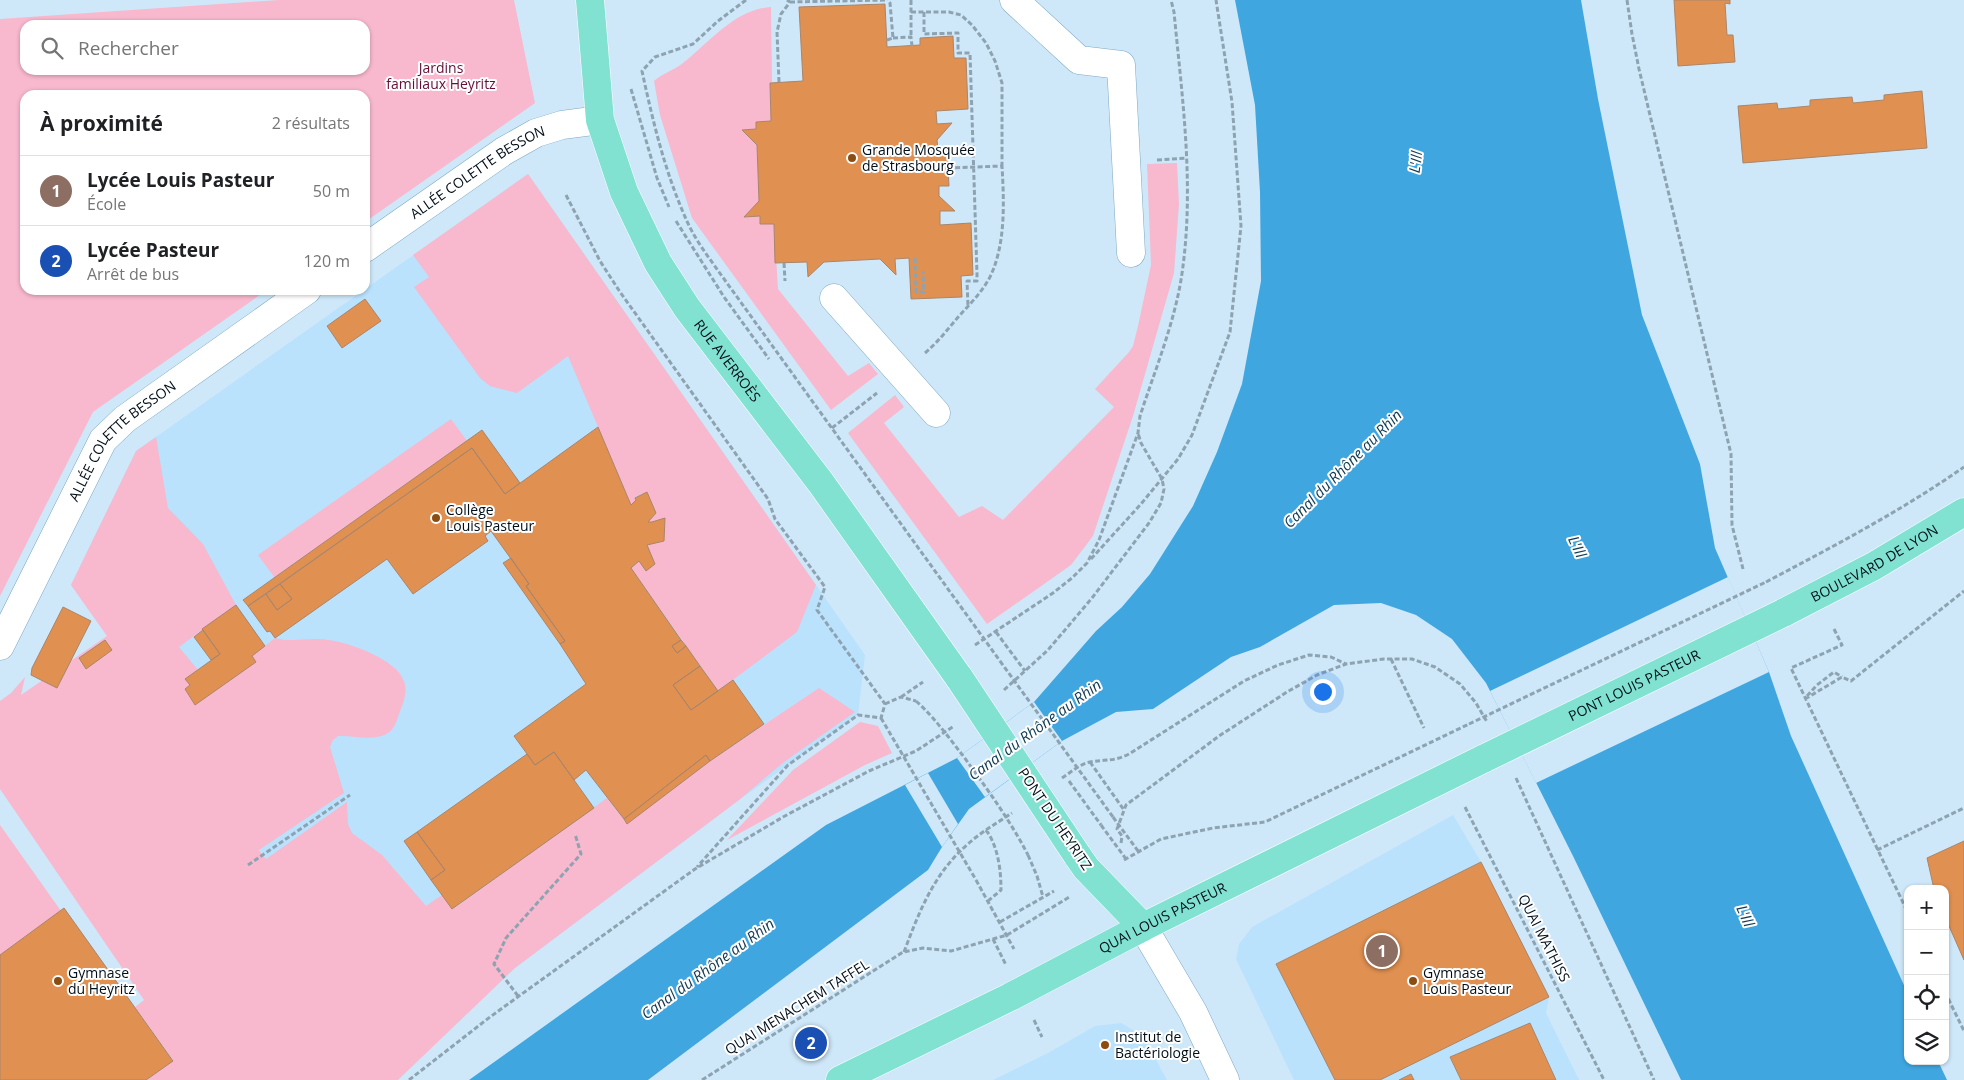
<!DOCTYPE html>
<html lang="fr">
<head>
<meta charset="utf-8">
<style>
	body { margin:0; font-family:"Open Sans",sans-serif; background:#f2f2f2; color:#202124 }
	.controls { position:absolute; right:15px; bottom:15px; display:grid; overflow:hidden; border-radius:10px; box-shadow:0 1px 4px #0004 }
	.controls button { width:45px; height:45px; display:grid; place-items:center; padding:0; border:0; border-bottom:1px solid #e0e0e0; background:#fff; color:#202124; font:25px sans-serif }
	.you { position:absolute; left:1322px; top:691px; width:18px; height:18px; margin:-12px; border:4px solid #fff; border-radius:50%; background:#1a73e8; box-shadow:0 0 0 8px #1a73e833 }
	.badge { display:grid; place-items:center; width:32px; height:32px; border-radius:50%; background:#0b8043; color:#fff; font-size:16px; font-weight:700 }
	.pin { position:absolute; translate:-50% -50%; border:2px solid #fff; box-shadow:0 1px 5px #0006 }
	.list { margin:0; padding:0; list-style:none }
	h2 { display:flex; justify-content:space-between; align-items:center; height:65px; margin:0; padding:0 20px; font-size:21px }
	h2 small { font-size:16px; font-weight:400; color:#757577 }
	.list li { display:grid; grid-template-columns:32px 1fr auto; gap:15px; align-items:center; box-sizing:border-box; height:70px; padding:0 20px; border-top:1px solid #e0e0e0 }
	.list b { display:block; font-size:19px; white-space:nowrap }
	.list p { margin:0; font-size:16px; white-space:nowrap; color:#757577 }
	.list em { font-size:16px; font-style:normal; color:#757577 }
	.icon { flex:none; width:28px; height:28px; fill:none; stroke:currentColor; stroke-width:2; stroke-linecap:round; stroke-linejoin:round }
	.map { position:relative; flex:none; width:1964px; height:1080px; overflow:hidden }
	.search { position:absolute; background:#fff; box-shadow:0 1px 4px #0004; left:20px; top:20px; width:350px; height:55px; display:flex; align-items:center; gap:12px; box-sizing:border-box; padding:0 18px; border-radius:15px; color:#757577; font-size:19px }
	.panel { position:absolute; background:#fff; box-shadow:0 1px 4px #0004; left:20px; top:90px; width:350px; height:205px; border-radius:15px }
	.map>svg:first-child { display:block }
	.built { fill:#bae2fd }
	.green { fill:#f8b8cd; fill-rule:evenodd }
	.water { fill:#40a6e0 }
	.pier { fill:#cee8f9 }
	.building { fill:#e09051; stroke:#aa856a }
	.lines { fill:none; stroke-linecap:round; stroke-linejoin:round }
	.minor-casing { stroke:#7ea8c3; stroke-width:29 }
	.major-casing { stroke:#fff; stroke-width:29 }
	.path { stroke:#8da3b1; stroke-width:3; stroke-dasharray:5 2.5; stroke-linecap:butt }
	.minor { stroke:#fff; stroke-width:28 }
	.major { stroke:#81e2d1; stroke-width:28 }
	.major-bridge-casing { stroke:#fff; stroke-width:29; stroke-linecap:butt }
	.path-bridge { stroke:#8da3b1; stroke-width:3; stroke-dasharray:5 2.5; stroke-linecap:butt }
	.major-bridge { stroke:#81e2d1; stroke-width:28 }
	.poi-dot { fill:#8b4d12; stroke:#fff; stroke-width:2 }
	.labels { text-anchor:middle; stroke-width:4; stroke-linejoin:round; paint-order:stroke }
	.park-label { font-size:14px; fill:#650d38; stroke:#fff }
	.poi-label { font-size:14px; fill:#020f19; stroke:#fff; text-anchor:start }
	.street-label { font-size:14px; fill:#020f19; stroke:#fff }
	.water-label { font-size:15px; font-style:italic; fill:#103b53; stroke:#fff }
</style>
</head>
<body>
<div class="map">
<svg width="1964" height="1080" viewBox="0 0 1964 1080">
	<rect width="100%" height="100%" fill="#cee8f9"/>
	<path class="built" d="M528,174l337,481 -7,60 -119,85 -224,168 -54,-65 -110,75 -280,-393 65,-134z
		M1453,815l28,47 68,135 -3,16 33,67h-285l-58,-121 3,-15 13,-17z
		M1121,1023l22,13 24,44h-174l55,-27 47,-27z"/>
	<path class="green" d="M279,0h235l21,103 -170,119v-127h-340v195h242l-174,122 -93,184v-577zM25,25h340v45h-340z
		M771,7l1,75 -2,1 1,38 -15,1v7l-14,1 15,15 2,56 -14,16 15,-1v8h14l4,65 70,87 21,-13 9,11 -47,36 -139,-192 -32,-103 -6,-34c9,-8 20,-11 29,-18 27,-21 52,-54 88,-56z
		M1177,163l2,41 -5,69 -41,143 -40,120 -22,29 -84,59 -139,-191 47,-38 9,12 -20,16 75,94 23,-11 21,14 111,-113 -19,-18 34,-37 4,-6 5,-20 13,-61 -4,-101z
		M528,174l288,411 -19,47 -79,59 -87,-123 8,-7 7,10 9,-7 -8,-19 16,-4 2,-23 -13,4h-4l8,-9 -9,-21 -12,5 1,3 -5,5 -63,-149 -51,37 -27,-7 -10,-8 -66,-91 15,-10 -16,-22z
		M451,419l16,22 -192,137 -17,-23z
		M156,437l12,71 35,36 33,61 -57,42 19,23 -12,9 4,6 -5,4 10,15 61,-42 -4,-6 23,-18c17,5 36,-1 54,2 21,3 67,19 75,41 4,11 -1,23 -5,33 -2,5 -3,10 -6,14 -11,16 -39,7 -55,8l-5,4 -3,7 14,46 -85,57 7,9 81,-57 1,22 4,9 30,22 44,51 16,-11 11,14 154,-111 20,25 83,-62 109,-73 36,24 -71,50 -45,38 -224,168 -117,112h-252l27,-20 -38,-53 9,-7 -144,-211v-88l11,-8 14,-16 -4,18 86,-59 -36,-51 65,-134z
		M860,722l18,4 14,27 -27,12 -138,75 66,-70z
		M0,825l61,86 -61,44z"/>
	<path class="water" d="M1235,0h346l17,99 44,216 58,149 15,84 54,124 22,64 117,258v67h30l9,19h-266l-108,-224 -87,-173 -34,-44 -36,-24 -35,-12 -47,2 -74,42 -29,10 -78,52 -37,3 -54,29 -93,68 -27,38 -14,23 -280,210h-179l357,-255 131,-67 77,-56 62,-71 26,-24 28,-33 43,-68 24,-54 25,-68 19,-103 -1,-89 -5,-87z"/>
	<path class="pier" d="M1728,577l41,95 -233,111 -46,-92z
		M1034,702l28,39 -77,56 -28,-39z
		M928,773l30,51 -16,23 -37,-62z"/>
	<path class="building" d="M1674,0h56v4l-5,-1 2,32h6l2,27 -57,4z
		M885,4l2,43 33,-2v-7l33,-2 1,22h12l2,51 -32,2 1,13 15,-1 -15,17 1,9 9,-1 2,38h-10v10l16,15h-15v14l31,-2 2,52 -12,1 1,21 -51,2 -2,-41 -14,1 1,16 -16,-16 -56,3 -16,15 -1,-15 -32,1 -1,-39h-14v-8l-16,1 15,-16 -2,-56 -15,-15 14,-1v-7l15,-1 -1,-38 33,-2 -4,-74z
		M1922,91l5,57 -184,15 -5,-57 39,-3 1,6 32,-3v-6l42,-3 1,6 31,-3v-5z
		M365,299l16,22 -39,27 -15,-22z
		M598,427l33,78 5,-5 -1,-2 12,-6 9,21 -8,9h4l13,-4 -1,23 -17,4 8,19 -9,7 -7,-10 -8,7 50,72 -9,6 5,7 9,-7 14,20 -27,19 18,25 42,-30 31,44 -54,37 -4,-6 -82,64 -38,-49 -12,10 -20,-28 -19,13 -21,-29 72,-52 -26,-40 5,-3 -39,-55 3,-2 -38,-53 -6,5 3,5 -75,53 -26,-35 -112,79 -5,-7 -3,1 -19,-26 18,-12 11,16 15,-11 -12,-15 192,-136 33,46z
		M482,430l38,53 -15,11 -33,-46 -224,158 -5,-6z
		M511,558l18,26 -3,2 39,55 -5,3 -57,-81z
		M280,584l12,15 -15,11 -11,-16z
		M236,605l29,41 -13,10 4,6 -61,43 -10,-16 5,-4 -5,-6 35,-25 -18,-25z
		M63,607l28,14 -34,67 -26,-13 1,-7z
		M203,630l17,24 -9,6 -17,-23z
		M105,640l7,10 -26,19 -7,-11z
		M681,640l5,6 -9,7 -5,-7z
		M700,666l18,25 -27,19 -18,-25z
		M554,752l40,56 -142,101 -21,-29 14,-10 -28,-38 110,-78 8,11z
		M706,755l4,6 -83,63 -3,-5z
		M417,832l28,38 -14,10 -27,-39z
		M1964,841v119l-19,-43v-28h-11l-7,-31z
		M1481,862l68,135 -169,83h-45l-59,-116z
		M64,908l109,153 -27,19h-146v-125z
		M1530,1023l26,57h-95l-11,-23z
		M817,1033l5,7 -18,12 -4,-7z
		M1411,1074l3,6h-15z"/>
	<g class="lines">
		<defs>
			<g id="minor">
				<path d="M1014,0l65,60 42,5 10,188"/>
				<path id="s1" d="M365,248l139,-97 32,-18 26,-8 38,-5"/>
				<path d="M834,298l102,115"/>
				<path id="s2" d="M0,646l103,-206 22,-21 182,-129"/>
				<path d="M1143,927l50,85 32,68"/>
			</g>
			<g id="major">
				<path id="s3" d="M590,0l10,120 24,72 34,71 29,45 134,175 139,196"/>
				<path id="s4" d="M1783,613l91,-47 90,-54"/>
				<path d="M1077,855l9,13 57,59"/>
				<path id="s5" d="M840,1080l170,-83 133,-70 342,-169"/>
			</g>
		</defs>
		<use href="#minor" class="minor-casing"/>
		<use href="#major" class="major-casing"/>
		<path class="path" d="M746,0l-28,21 -25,23 -38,13 -13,14c11,51 23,101 44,148 8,19 21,36 33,53l281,389
			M911,0v37
			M1627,0l5,34 7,35 92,385 1,71 11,44
			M790,2l96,-2
			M911,12h38l12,3 11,10 14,18 9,18 7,22v83
			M924,12v22l34,-1v20h12l7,221v7h-10l1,25
			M893,38l18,-1 1,9
			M887,40l6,-2 -3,-35 -2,-3
			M779,82l-2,-50 4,-18 9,-12 -3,-2
			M631,89l26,89 12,29
			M1157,160l30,-2
			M566,195l34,66 20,31 148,207 7,20 50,68 -8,23 68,94 -4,14 -23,-3 -70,50 -91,102
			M676,221l48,76 45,62
			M915,258l1,34h8l-1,-21
			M784,263l1,18
			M925,353c13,-11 23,-24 34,-37 11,-12 23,-24 31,-39 16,-33 14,-76 12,-111l-54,2
			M832,428l45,-35
			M1091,559l50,-55 37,-45 14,-24 38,-103 11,-106 -9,-124 -16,-102
			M1766,582c68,-36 135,-71 198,-115
			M1834,629l8,16 -51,23 117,245
			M996,632l29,39
			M975,645l78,-52 19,-15 15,-15 12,-23 39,-107 2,-17c16,-49 37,-99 43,-150 11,-85 -1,-170 -9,-254l-3,-12
			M1391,659l33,69
			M1004,690l44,-40 44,-52 57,-75 12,-20 3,-14 -2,-10 -21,-36 -3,-10
			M1807,696l10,-11 17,-13 8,5
			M901,697l22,-15
			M1805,699l37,-22 9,4 113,-90
			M885,704l16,-7 15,4
			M1090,762l34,48
			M1062,778c9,-6 18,-14 28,-16 15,-3 24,0 39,-8l115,-73 34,-16 31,-10 22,2 15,7
			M1516,778l138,302
			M1465,807l139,273
			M1113,817l25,34
			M1101,825l25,34
			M986,830c12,16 15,40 15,60l-13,11
			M1121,843l1,-7 -5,-7 9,-24 93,-69 68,-44 30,-17 29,-11 38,-5h28l23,8 25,17 16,19 11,19
			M1877,850l87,-42
			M1028,855l9,21 6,21
			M1124,860l37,-21 52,-11 52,-6 204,-98
			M248,865l102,-70
			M976,880l38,69
			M1000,922l54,-31
			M993,939l13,26
			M904,952c15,-40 30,-79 64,-108 13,-12 29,-21 44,-31
			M1945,992l19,39
			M518,996l-24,-32 12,-26 75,-84 -6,-20
			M1034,1020l8,17
			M409,1080l81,-63 205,-148 88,-52 86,-46 47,-20 38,-25
			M702,1080l201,-128 20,-4 28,3 56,-16 64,-39"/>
		<use href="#minor" class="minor"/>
		<use href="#major" class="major"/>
		<defs>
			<g id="major-bridge">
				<path d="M960,679l117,176"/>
				<path id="s6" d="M1485,758l298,-145"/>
			</g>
		</defs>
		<use href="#major-bridge" class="major-bridge-casing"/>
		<path class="path-bridge" d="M1000,661l113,156
			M916,701c19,17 33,37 48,56 23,32 46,63 64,98
			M881,718l95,162
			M1469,724l297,-142
			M1069,781l32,44"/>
		<use href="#major-bridge" class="major-bridge"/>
	</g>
	<g class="poi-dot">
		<circle cx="852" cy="158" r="5"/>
		<circle cx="436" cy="518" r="5"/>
		<circle cx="58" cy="981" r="5"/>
		<circle cx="1413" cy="981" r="5"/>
		<circle cx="1105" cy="1045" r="5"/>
	</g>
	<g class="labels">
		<g class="park-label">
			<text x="441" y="73">Jardins<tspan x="441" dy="16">familiaux Heyritz</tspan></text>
		</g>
		<g class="poi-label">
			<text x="862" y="155">Grande Mosquée<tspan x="862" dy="16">de Strasbourg</tspan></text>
			<text x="446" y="515">Collège<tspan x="446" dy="16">Louis Pasteur</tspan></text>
			<text x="68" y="978">Gymnase<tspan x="68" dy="16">du Heyritz</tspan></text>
			<text x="1423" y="978">Gymnase<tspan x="1423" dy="16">Louis Pasteur</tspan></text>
			<text x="1115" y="1042">Institut de<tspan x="1115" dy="16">Bactériologie</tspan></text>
		</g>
		<g class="street-label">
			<text dy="5" stroke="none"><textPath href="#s1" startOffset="136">ALLÉE COLETTE BESSON</textPath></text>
			<text dy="5" stroke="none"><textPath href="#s3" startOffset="395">RUE AVERROÈS</textPath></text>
			<text dy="5" stroke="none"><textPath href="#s2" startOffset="242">ALLÉE COLETTE BESSON</textPath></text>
			<text dy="5" stroke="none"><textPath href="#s4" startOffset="104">BOULEVARD DE LYON</textPath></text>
			<text dy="5" stroke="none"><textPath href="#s6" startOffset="166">PONT LOUIS PASTEUR</textPath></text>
			<text transform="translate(1055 819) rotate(56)" y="5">PONT DU HEYRITZ</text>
			<text dy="5" stroke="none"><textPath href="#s5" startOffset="361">QUAI LOUIS PASTEUR</textPath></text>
			<text transform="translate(1544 938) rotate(63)" y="5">QUAI MATHISS</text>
			<text transform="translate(797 1007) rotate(-32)" y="5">QUAI MENACHEM TAFFEL</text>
		</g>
		<g class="water-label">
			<text transform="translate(1416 162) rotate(-83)" y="5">L'Ill</text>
			<text transform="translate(1343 469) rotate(-45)" y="5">Canal du Rhône au Rhin</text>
			<text transform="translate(1577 547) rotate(65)" y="5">L'Ill</text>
			<text transform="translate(1035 730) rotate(-36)" y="5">Canal du Rhône au Rhin</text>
			<text transform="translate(1745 916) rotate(66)" y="5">L'Ill</text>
			<text transform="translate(708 969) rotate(-36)" y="5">Canal du Rhône au Rhin</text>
		</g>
	</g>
</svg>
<div class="controls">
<button>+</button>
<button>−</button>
<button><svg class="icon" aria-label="locate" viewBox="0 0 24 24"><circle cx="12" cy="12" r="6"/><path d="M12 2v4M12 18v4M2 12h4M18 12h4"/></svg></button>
<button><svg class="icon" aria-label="layers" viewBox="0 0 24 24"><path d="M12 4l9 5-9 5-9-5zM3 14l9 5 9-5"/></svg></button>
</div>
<div class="you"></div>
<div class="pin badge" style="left:1382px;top:951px;background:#8d6e63">1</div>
<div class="pin badge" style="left:811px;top:1043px;background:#1a4fb4">2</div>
<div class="search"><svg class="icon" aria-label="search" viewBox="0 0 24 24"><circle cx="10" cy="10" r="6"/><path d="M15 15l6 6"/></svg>Rechercher</div>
<section class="panel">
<h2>À proximité<small>2 résultats</small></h2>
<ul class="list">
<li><span class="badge" style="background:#8d6e63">1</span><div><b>Lycée Louis Pasteur</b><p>École</p></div><em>50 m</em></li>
<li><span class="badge" style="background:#1a4fb4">2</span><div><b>Lycée Pasteur</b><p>Arrêt de bus</p></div><em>120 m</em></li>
</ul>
</section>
</div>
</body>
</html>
